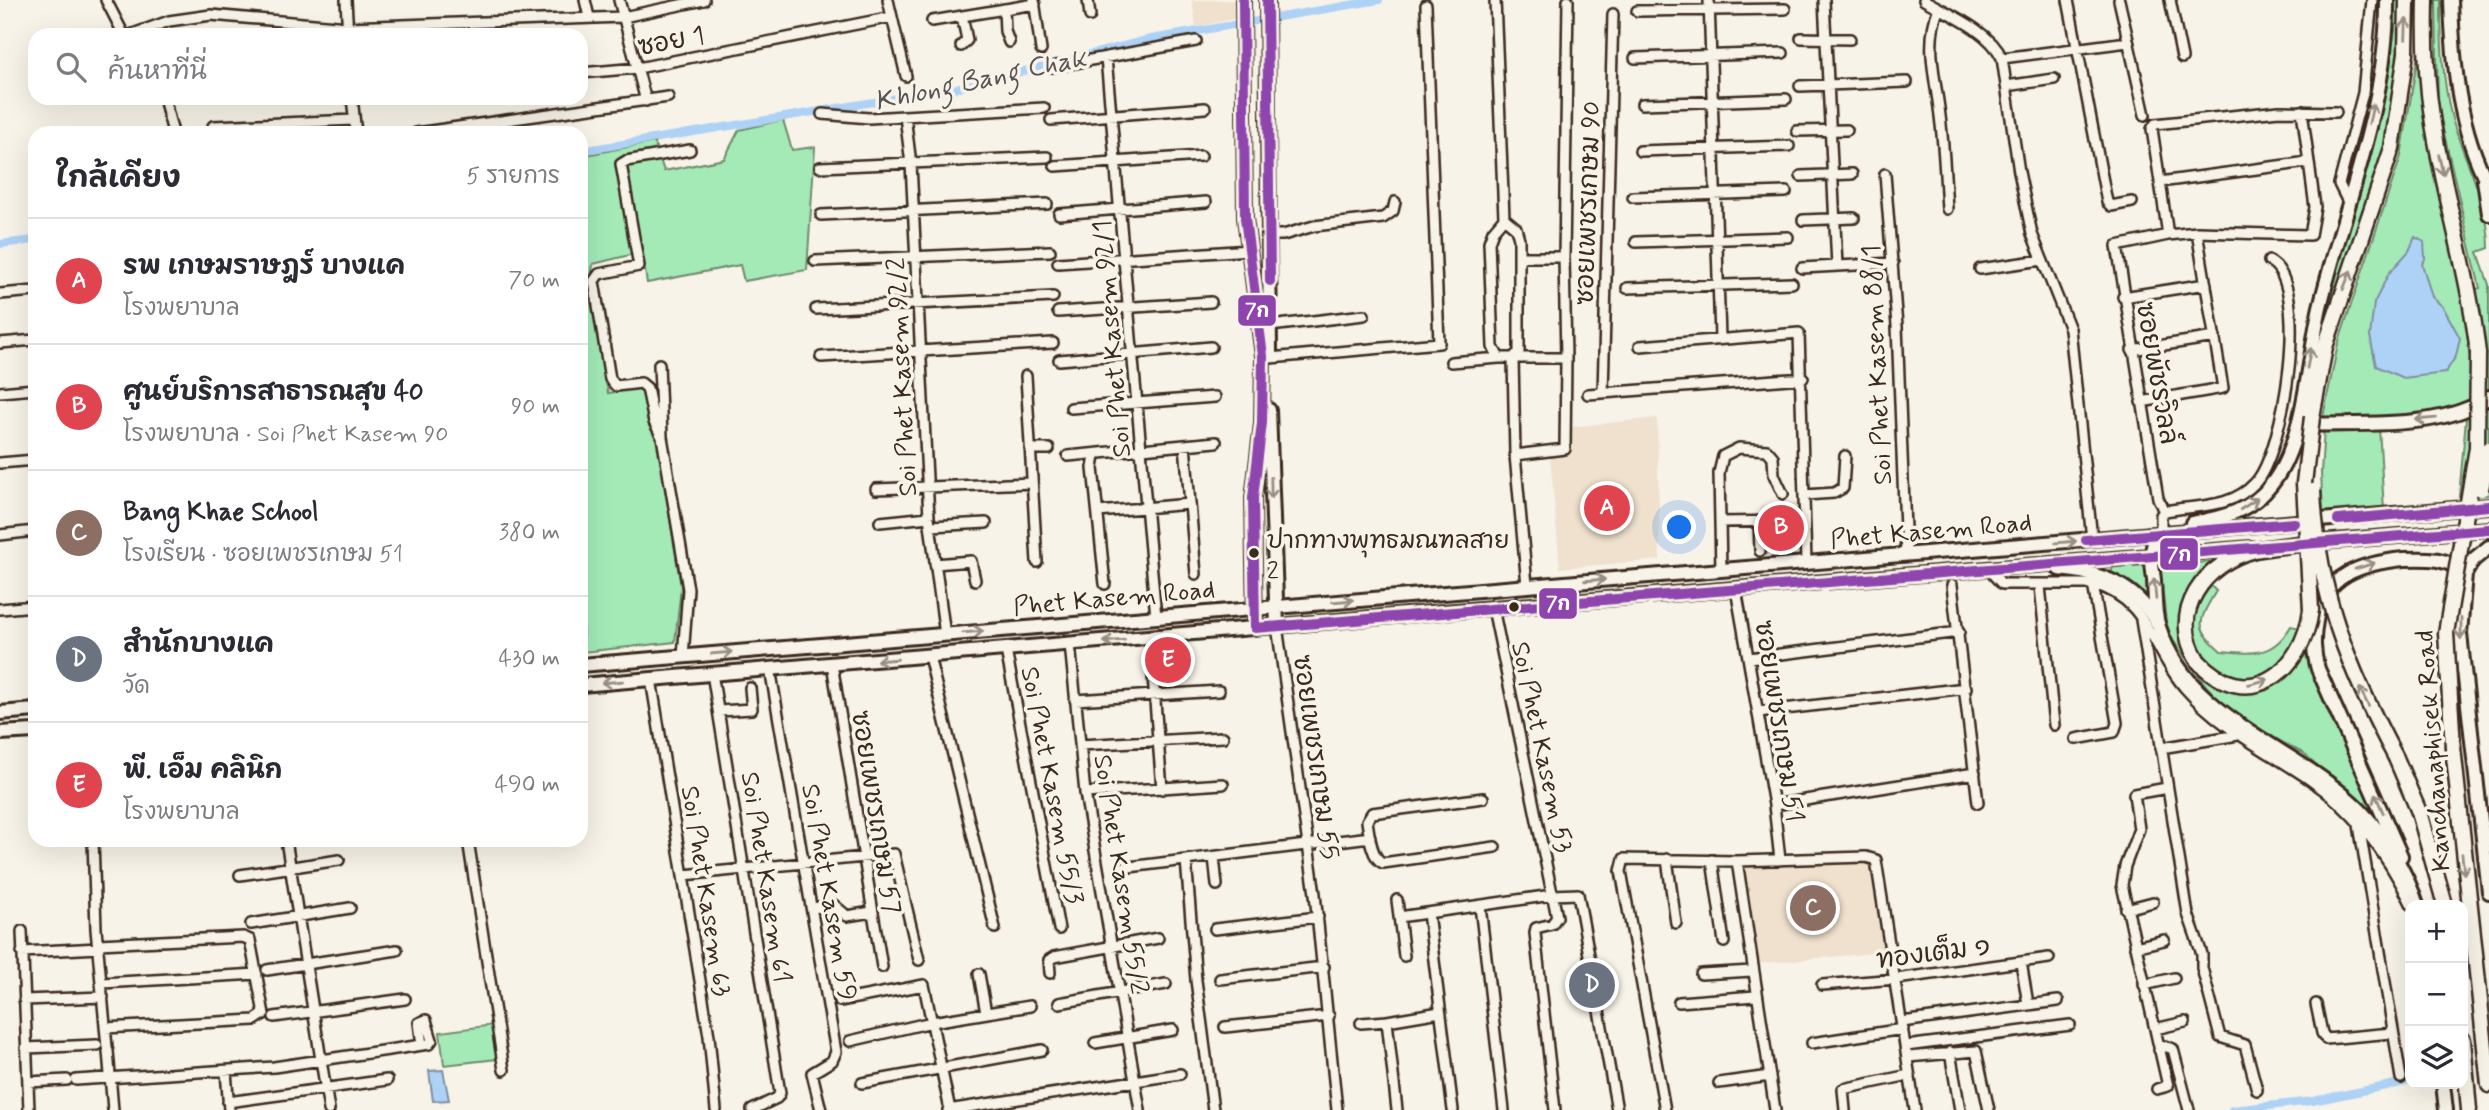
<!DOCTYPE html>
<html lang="th">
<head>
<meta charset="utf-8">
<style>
	body { margin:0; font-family:Mynerve,"Playpen Sans Thai",sans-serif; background:#f2f2f3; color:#2b2b33 }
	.controls { position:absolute; right:21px; bottom:21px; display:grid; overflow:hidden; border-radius:14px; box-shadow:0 7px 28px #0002 }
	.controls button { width:63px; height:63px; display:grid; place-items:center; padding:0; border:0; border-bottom:2px solid #e1e1e2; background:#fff; color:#2b2b33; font:35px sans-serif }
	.you { position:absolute; left:1680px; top:528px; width:24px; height:24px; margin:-18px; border:5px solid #fff; border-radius:50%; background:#1a73e8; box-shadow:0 0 0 10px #1a73e833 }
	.badge { display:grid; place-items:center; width:46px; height:46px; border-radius:50%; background:#0f766e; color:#fff; font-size:23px; font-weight:700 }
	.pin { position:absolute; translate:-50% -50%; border:4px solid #fff; box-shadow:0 2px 7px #0006 }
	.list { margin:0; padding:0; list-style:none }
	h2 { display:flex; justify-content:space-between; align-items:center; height:91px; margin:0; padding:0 28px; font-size:30px }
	h2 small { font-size:23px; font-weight:400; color:#7c7c81 }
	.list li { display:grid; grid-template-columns:46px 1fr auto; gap:21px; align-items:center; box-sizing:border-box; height:126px; padding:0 28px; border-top:2px solid #e1e1e2 }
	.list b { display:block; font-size:26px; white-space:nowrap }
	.list p { margin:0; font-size:23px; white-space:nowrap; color:#7c7c81 }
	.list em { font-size:23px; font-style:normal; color:#7c7c81 }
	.icon { flex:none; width:38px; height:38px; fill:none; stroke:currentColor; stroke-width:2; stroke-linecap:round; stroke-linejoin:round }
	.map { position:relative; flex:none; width:2489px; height:1110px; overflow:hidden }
	.search { position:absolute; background:#fff; box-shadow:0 7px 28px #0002; left:28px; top:28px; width:560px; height:77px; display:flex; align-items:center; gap:18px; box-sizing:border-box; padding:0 24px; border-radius:21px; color:#7c7c81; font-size:26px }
	.panel { position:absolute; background:#fff; box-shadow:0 7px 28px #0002; left:28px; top:126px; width:560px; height:721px; border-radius:21px }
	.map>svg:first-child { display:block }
	.built { fill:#efe1cd }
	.green { fill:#a3eab7; stroke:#6f8a6a; stroke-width:2 }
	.water { fill:#aed2f6; stroke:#808fa0; stroke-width:2 }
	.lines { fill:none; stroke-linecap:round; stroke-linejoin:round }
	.canal { stroke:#aed2f6; stroke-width:8 }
	.minor-casing { stroke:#3b2a1e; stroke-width:14 }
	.major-casing { stroke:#3b2a1e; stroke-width:18 }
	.highway-casing { stroke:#3b2a1e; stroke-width:19 }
	.minor { stroke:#f7f3e8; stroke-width:9 }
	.major { stroke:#f7f3e8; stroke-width:12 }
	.highway { stroke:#f7f3e8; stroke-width:14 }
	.highway-bridge-casing { stroke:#3b2a1e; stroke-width:19; stroke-linecap:butt }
	.highway-bridge { stroke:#f7f3e8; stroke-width:14 }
	.bus-1-casing { stroke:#f7f3e8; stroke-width:16 }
	.bus-1 { stroke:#8e44ad; stroke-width:10 }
	.oneway { stroke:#998e83 }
	.bus-dot { fill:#3b2a1e; stroke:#f7f3e8; stroke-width:2.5 }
	.labels { text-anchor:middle; stroke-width:7; stroke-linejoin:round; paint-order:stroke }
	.bus-label { font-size:24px; fill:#3b2a1e; stroke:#f7f3e8; text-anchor:start }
	.street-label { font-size:26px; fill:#3b2a1e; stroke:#f7f3e8 }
	.water-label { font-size:28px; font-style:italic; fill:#585454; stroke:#f7f3e8 }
	.line-badge { stroke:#f7f3e8; stroke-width:2.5 }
	.badge-label { font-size:19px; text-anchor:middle; font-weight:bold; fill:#fff }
</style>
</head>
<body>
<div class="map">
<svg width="2489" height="1110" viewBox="0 0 2489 1110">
	<rect width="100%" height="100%" fill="#f7f3e8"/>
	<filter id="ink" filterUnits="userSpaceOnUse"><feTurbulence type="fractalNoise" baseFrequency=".0143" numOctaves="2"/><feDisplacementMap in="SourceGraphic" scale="14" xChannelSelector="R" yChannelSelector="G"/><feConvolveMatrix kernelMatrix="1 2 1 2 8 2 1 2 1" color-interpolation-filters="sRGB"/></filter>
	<g filter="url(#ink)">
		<path class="built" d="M1192,0h42v19l-38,8z
			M1657,418l3,142 -100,8 -10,-113 19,-1v-27z
			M1800,503l1,49 -39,2 -2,-49z
			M1872,861l13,91 -131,12 -13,-101z"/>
		<path class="green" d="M2395,0h5l-1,65 -16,97 -48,130 -16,57 -5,-1 62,-219 19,-98z
			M2436,0h5c0,40 1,79 11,119 13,43 37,84 37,129l-11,4 11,33v107c-49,30 -110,24 -166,25l15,-73 63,-188 18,-108 12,115 31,130 18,-5 -42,-180z
			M783,120l9,30 23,-3 -8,123 -63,11 -4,-16 -93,18 -5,-31 -49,12 -2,15 17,114 34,-5 15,50 24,149 -6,55 -92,10 -2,-496 73,-14 10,29 60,-12 15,-29z
			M2489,405v90l-30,2 7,-79z
			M2379,427l5,83 -61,5 -2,-43 3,-42z
			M2215,561l3,2c-25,26 -47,70 -22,102l4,-8c-9,-32 -11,-44 11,-71l5,5c-17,30 -23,35 5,60 32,3 52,6 70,-25l20,4 -1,18 70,167 -3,2 -74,-64 -50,-26 -26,-18 -20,-22 -35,-48 -6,-17 -6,-55z
			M2148,565l1,32 -21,-17 -17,-7 2,-6z
			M493,1025l4,34 -53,6 -4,-33z"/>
		<path class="water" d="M2415,237l9,5 1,17 -3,5 10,33 11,10 17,31 -4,18 -11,17 -42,5 -27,-12 -6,-30 4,-33 15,-30 20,-22z
			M443,1070l6,30 -16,1 -4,-30z"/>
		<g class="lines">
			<path class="canal" d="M581,151l376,-63 194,-49 228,-39
				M0,244l35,-4
				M2232,1110l81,-9 97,-20"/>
			<defs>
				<path id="minor" d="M106,0l18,35
					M346,0l2,35
					M585,0l4,17
					M619,0l27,101
					M888,0l18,76
					M1034,0l7,50
					M1088,0l2,16
					M1495,0l9,218 -11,13 -4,11 4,105 6,11h14l2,97 12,130
					M1709,0l11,338
					M1824,0l13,266
					M1924,0c25,14 66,31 78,58l17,114 13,62 38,95 22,210
					M2068,0l39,202 4,4 21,-4
					M2119,0l26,115
					M2170,0l12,58
					M1939,8c-15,36 -3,71 1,108 4,31 5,62 7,93
					M1004,9l1,22 4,11
					M1637,11l148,-2
					M932,21l103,-17
					M130,35l39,-14 42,-6 137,12 275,-10 81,-17
					M1801,38l49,1
					M961,46l6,-6 -5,-24
					M1106,58l50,559
					M1635,58l148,-5
					M2002,58l126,-16
					M1052,67l144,-26
					M581,73l57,-5 254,-51
					M1800,86l107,-4
					M2006,86l48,-7
					M164,98l9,35
					M352,98l4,35
					M1642,104l144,-5
					M822,114l47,4 175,-10
					M905,116l6,48 18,353 16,118
					M1051,120l154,-12
					M213,126l141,-6
					M1797,131l50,-1
					M416,133l252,-36
					M1640,151l149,-5
					M1055,166l146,-10
					M820,167l227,-10
					M1885,174l12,152 9,229
					M1801,176l51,-2
					M2160,182l148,-20
					M1633,197l153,-5
					M2348,202l-9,-18 24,-91 9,-93
					M1059,214l147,-12
					M821,215l226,-11
					M1504,218l12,10 3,11v113l-6,6
					M1803,220l51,-2
					M1269,235h14l31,-9 69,-8 10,-7 2,-9
					M2168,235l-16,-106 3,-5 124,-13 57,1
					M1636,242l152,-5
					M1520,257h44l4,-257
					M815,261l235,-10
					M1058,263l192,-13
					M1802,268l91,-5
					M1980,269l62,-9
					M1627,288l165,-5
					M0,294l35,-3
					M2123,297l83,-13
					M816,309l237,-12
					M1058,312l153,-10
					M1270,326l94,-11
					M0,343l35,-3
					M1640,346l159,-13 7,230
					M2132,350l83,-13
					M821,357l232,-14
					M1270,358l169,-15 -13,-338
					M1513,358h53l-2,-101
					M1059,360l152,-13
					M1451,362l48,-4
					M659,364l3,73 26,152 -5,68
					M1026,376l11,186
					M0,392l35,-3
					M1603,393l10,-379
					M1588,394l215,-16
					M2141,402l82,-14 -26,-156
					M1071,408l144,-11
					M662,437l-8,-15 -7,-34 -6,-5 -25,3 -6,-7 -16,-98 5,-7 40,-8 -18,-102 5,-3 64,-11
					M1185,445l11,129
					M1030,449h19
					M1515,455l50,-6 1,-91
					M1068,456l148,-14
					M1095,456l-2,12 12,116
					M0,463l35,-3
					M876,489l156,-6
					M1805,495l29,-2 9,-5 2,-32
					M1098,512l91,-8
					M2164,512l-6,-14 -41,-252 51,-11 29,-3 113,3 5,-28 -13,-96
					M1759,521l1,30
					M880,522l49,-5
					M1720,522l74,-1
					M931,526l55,-3
					M2161,533v-18l4,-4c32,-6 66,-2 90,-28 29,-30 57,-202 14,-222
					M0,535l35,-4
					M935,564l36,-3 4,19
					M1988,569l14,15h91c56,15 58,65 92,104 35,40 80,61 124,91 46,31 79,76 103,126
					M1721,570l-2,-97 4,-17 16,-8 28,2 6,7 1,18 9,19
					M1952,585l26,218
					M2040,586l14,139
					M1736,589l38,216 6,55
					M1493,608l64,309 -5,7 -16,4 -1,5 20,177
					M0,609l35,-3
					M2141,620l47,294 14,40v14l18,69 25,8 12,45
					M1277,626l38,268 22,216
					M1150,638l12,151
					M1070,644l15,149 55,317
					M1006,650l53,279
					M929,656l66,272
					M1749,658l210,-26
					M832,664l50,303
					M770,668l66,384 -4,9 -20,12 9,37
					M712,673l68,420 -3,5 -25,12
					M651,679l58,357 7,74
					M1075,700l144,-9
					M719,711l33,-2 -2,-21
					M1758,712l208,-24
					M2076,739l38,-7 3,-9 -24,-139
					M1080,745l143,-8
					M2161,748l77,-13
					M1085,793l138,-9
					M1483,798l-111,15 -5,8c2,12 4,37 16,42l112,-16
					M1774,805l201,-32
					M2359,825l42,253
					M93,840l3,89 11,118
					M286,840l43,270
					M468,840l36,230
					M1214,857l3,28
					M1667,859l9,64
					M1186,860l10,120 17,130
					M1712,860l12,82
					M1737,861l38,249
					M1121,868l249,-31
					M240,875l99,-15
					M684,875l210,-21 25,106
					M1397,900l7,56
					M1480,906l24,204
					M812,908l22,-3 13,11 25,-4
					M2126,909l27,-7
					M1428,913l25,197
					M1399,917l153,-22 26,-1 39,216
					M251,924l99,-16
					M1215,929l103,-12
					M22,931l7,179
					M98,944l145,-7 7,3 14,74 -9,6 -150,8
					M2135,947l29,-7
					M22,952l77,-4
					M2021,962l7,42
					M267,970l130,-20
					M1050,973l-1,-13 5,-3 104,-19
					M979,974l7,39
					M1701,974l51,-3
					M1220,979l104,-12
					M102,983l155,-9
					M1822,985l74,-6 153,-21
					M2144,985l30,-7
					M24,1000l79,-3
					M840,1001l84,-16 26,125
					M1679,1002l76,-6
					M1059,1003l107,-19
					M2316,1004l6,29 4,6 66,-6
					M274,1017l131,-18
					M1902,1022l156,-21
					M1361,1023l26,-2
					M1225,1027l104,-11
					M2155,1029l30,-7
					M850,1041l82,-19 98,-16
					M1095,1043l78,-13
					M1812,1043l91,-14
					M1906,1046l164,-21
					M26,1048l71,-3
					M2159,1050l5,-4 9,3 16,61
					M108,1051l5,59
					M1950,1052l10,58
					M1908,1057l68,-6 13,59
					M226,1071l3,39
					M76,1080l198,-13 155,-23 3,-4 -6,-20 -7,3 3,22
					M28,1082l39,-2
					M862,1083l180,-33
					M1719,1083l51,-7
					M2157,1089l11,-3 -46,-201 3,-19 14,-37 -5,-35 33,-6
					M228,1102l159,-22
					M948,1110l232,-36
					M1397,1110l-10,-89 53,-9
					M1665,1110l-44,-239 3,-12 113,2 129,-4 10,3 39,250
					M1845,1110l-2,-21 66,-14"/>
				<path id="major" d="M1243,0l2,218 18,138 -1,67 -9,75 2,130
					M1267,0l3,353
					M2451,0c2,63 7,129 38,186
					M2484,180l5,34
					M1269,410l8,216
					M2302,425c57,-3 139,6 187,-28
					M2192,523c30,-5 59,-12 79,-38 34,-42 37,-125 49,-178 24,-100 68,-203 67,-307
					M2164,531c-17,12 -12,31 -10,49 1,15 0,33 5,47 30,94 138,119 201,183 25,26 46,61 57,95
					M2308,543l181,-14
					M2489,547l-16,13 -8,14 -5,60 29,258
					M2059,569c43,4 75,15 98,54
					M581,665l1908,-159
					M581,685l838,-71 832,-66
					M0,713l35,-3
					M0,733l35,-2
					M2401,856l-83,-187c-5,-17 -5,-30 -2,-48 7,-47 47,-58 88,-62 22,-1 45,-2 61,15
					M2443,1084l3,26"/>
				<path id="highway" d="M2426,0c-1,39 0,78 6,117 12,80 37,156 46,236
					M2312,417l13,-70 67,-199 14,-95 1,-53
					M2198,661c-31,-48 6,-98 57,-111 14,-3 29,-4 44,-6
					M2453,747l36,338
					M2396,758l23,54 26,93
					M2463,1040l6,70"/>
			</defs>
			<use href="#minor" class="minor-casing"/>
			<use href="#major" class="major-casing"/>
			<use href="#highway" class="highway-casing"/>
			<use href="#minor" class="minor"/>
			<use href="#major" class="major"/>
			<use href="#highway" class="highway"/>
			<defs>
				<path id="highway-bridge" d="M2481,489l8,-40
					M2313,491c4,101 36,179 83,267
					M2198,661c50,54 105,10 113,-51l-7,-127 8,-66
					M2453,747l-7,-114 31,-185 1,-95"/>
			</defs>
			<use href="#highway-bridge" class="highway-bridge-casing"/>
			<use href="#highway-bridge" class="highway-bridge"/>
			<defs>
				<path id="bus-1" d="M1243,0l2,218 18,138 -1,67 -9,75 2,130 1234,-99
					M1267,0l3,281
					M2338,520l151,-14
					M2086,540l208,-17"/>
			</defs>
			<use href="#bus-1" class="bus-1-casing"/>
			<use href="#bus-1" class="bus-1"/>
		</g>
		<defs><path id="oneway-shaft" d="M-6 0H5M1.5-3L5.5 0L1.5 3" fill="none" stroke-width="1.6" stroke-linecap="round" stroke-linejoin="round" transform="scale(1.75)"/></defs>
		<g class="oneway">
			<use href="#oneway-shaft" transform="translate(2406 29) rotate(-88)"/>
			<use href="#oneway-shaft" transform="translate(2371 114) rotate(-77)"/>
			<use href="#oneway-shaft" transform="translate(2441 165) rotate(77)"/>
			<use href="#oneway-shaft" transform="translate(2347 280) rotate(-68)"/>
			<use href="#oneway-shaft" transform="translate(2309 358) rotate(-79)"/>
			<use href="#oneway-shaft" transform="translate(2426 419) rotate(175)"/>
			<use href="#oneway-shaft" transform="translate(1271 488) rotate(89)"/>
			<use href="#oneway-shaft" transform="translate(2249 504) rotate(-33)"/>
			<use href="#oneway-shaft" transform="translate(2066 542) rotate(-5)"/>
			<use href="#oneway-shaft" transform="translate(2365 566) rotate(-17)"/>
			<use href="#oneway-shaft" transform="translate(1595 580) rotate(-4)"/>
			<use href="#oneway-shaft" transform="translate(2155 589) rotate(-95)"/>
			<use href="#oneway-shaft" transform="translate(1343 601) rotate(-5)"/>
			<use href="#oneway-shaft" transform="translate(2461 629) rotate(90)"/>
			<use href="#oneway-shaft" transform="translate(973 632) rotate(-5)"/>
			<use href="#oneway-shaft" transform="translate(1114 641) rotate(175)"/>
			<use href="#oneway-shaft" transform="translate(722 653) rotate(-5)"/>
			<use href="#oneway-shaft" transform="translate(887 660) rotate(176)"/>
			<use href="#oneway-shaft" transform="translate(612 682) rotate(175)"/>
			<use href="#oneway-shaft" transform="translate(2258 682) rotate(-14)"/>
			<use href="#oneway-shaft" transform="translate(2364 697) rotate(-116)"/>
			<use href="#oneway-shaft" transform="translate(2379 803) rotate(-113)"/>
			<use href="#oneway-shaft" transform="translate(2463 864) rotate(84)"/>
		</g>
	</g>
	<g class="bus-dot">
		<circle cx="1254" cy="553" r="6"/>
		<circle cx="1514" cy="607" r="6"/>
	</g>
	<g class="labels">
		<g class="bus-label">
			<text x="1267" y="548">ปากทางพุทธมณฑลสาย<tspan x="1267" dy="30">2</tspan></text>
		</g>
		<g class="street-label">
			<text transform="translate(671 40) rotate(-11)" y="9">ซอย 1</text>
			<text transform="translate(1587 203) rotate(-88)" y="9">ซอยเพชรเกษม 90</text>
			<text transform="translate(1111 339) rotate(-95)" y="9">Soi Phet Kasem 92/1</text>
			<text transform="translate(1876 365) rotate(-93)" y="9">Soi Phet Kasem 88/1</text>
			<text transform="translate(2158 373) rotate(80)" y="9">ซอยพัชรวิลล์</text>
			<text transform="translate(901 377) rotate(-93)" y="9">Soi Phet Kasem 92/2</text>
			<text transform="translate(1931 530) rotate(-5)" y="9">Phet Kasem Road</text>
			<text transform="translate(1114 597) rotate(-5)" y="9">Phet Kasem Road</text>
			<text transform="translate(1780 721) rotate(81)" y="9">ซอยเพชรเกษม 51</text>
			<text transform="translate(1543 747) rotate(78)" y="9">Soi Phet Kasem 53</text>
			<text transform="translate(2432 751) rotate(-94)" y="9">Kanchanaphisek Road</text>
			<text transform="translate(1317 757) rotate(82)" y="9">ซอยเพชรเกษม 55</text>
			<text transform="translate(1053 785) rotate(79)" y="9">Soi Phet Kasem 55/3</text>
			<text transform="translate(877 812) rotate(81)" y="9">ซอยเพชรเกษม 57</text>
			<text transform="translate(1122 874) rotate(81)" y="9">Soi Phet Kasem 55/2</text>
			<text transform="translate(767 877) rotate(81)" y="9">Soi Phet Kasem 61</text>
			<text transform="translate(707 891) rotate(81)" y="9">Soi Phet Kasem 63</text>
			<text transform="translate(830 892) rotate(80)" y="9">Soi Phet Kasem 59</text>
			<text transform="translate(1933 952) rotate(-7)" y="9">ทองเต็ม ๑</text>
		</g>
		<g class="water-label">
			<text transform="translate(980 78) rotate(-12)" y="10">Khlong Bang Chak</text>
		</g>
	</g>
	<g class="line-badge">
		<rect x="1237" y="294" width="40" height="33" rx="7" fill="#8e44ad"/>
		<rect x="2159" y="537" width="40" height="34" rx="7" fill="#8e44ad"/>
		<rect x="1538" y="587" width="40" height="33" rx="7" fill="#8e44ad"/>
	</g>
	<g class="badge-label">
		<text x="1257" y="317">7ก</text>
		<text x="2179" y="561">7ก</text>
		<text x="1558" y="610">7ก</text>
	</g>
</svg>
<div class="controls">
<button>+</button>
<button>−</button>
<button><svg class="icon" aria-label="layers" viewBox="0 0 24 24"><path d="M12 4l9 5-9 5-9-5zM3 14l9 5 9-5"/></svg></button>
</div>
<div class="you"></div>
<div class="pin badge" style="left:1607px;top:508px;background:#e0444e">A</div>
<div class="pin badge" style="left:1781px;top:528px;background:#e0444e">B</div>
<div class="pin badge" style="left:1813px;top:908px;background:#8d6e63">C</div>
<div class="pin badge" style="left:1592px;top:985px;background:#6b7280">D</div>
<div class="pin badge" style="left:1168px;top:660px;background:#e0444e">E</div>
<div class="search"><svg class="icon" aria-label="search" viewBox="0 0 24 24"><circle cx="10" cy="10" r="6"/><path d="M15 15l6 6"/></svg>ค้นหาที่นี่</div>
<section class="panel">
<h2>ใกล้เคียง<small>5 รายการ</small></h2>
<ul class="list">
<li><span class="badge" style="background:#e0444e">A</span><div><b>รพ เกษมราษฎร์ บางแค</b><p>โรงพยาบาล</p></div><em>70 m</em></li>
<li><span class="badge" style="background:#e0444e">B</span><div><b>ศูนย์บริการสาธารณสุข 40</b><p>โรงพยาบาล · Soi Phet Kasem 90</p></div><em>90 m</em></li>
<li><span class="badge" style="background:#8d6e63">C</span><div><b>Bang Khae School</b><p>โรงเรียน · ซอยเพชรเกษม 51</p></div><em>380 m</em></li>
<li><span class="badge" style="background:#6b7280">D</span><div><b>สำนักบางแค</b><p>วัด</p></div><em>430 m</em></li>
<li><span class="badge" style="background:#e0444e">E</span><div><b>พี. เอ็ม คลินิก</b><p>โรงพยาบาล</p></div><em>490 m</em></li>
</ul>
</section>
</div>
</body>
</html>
